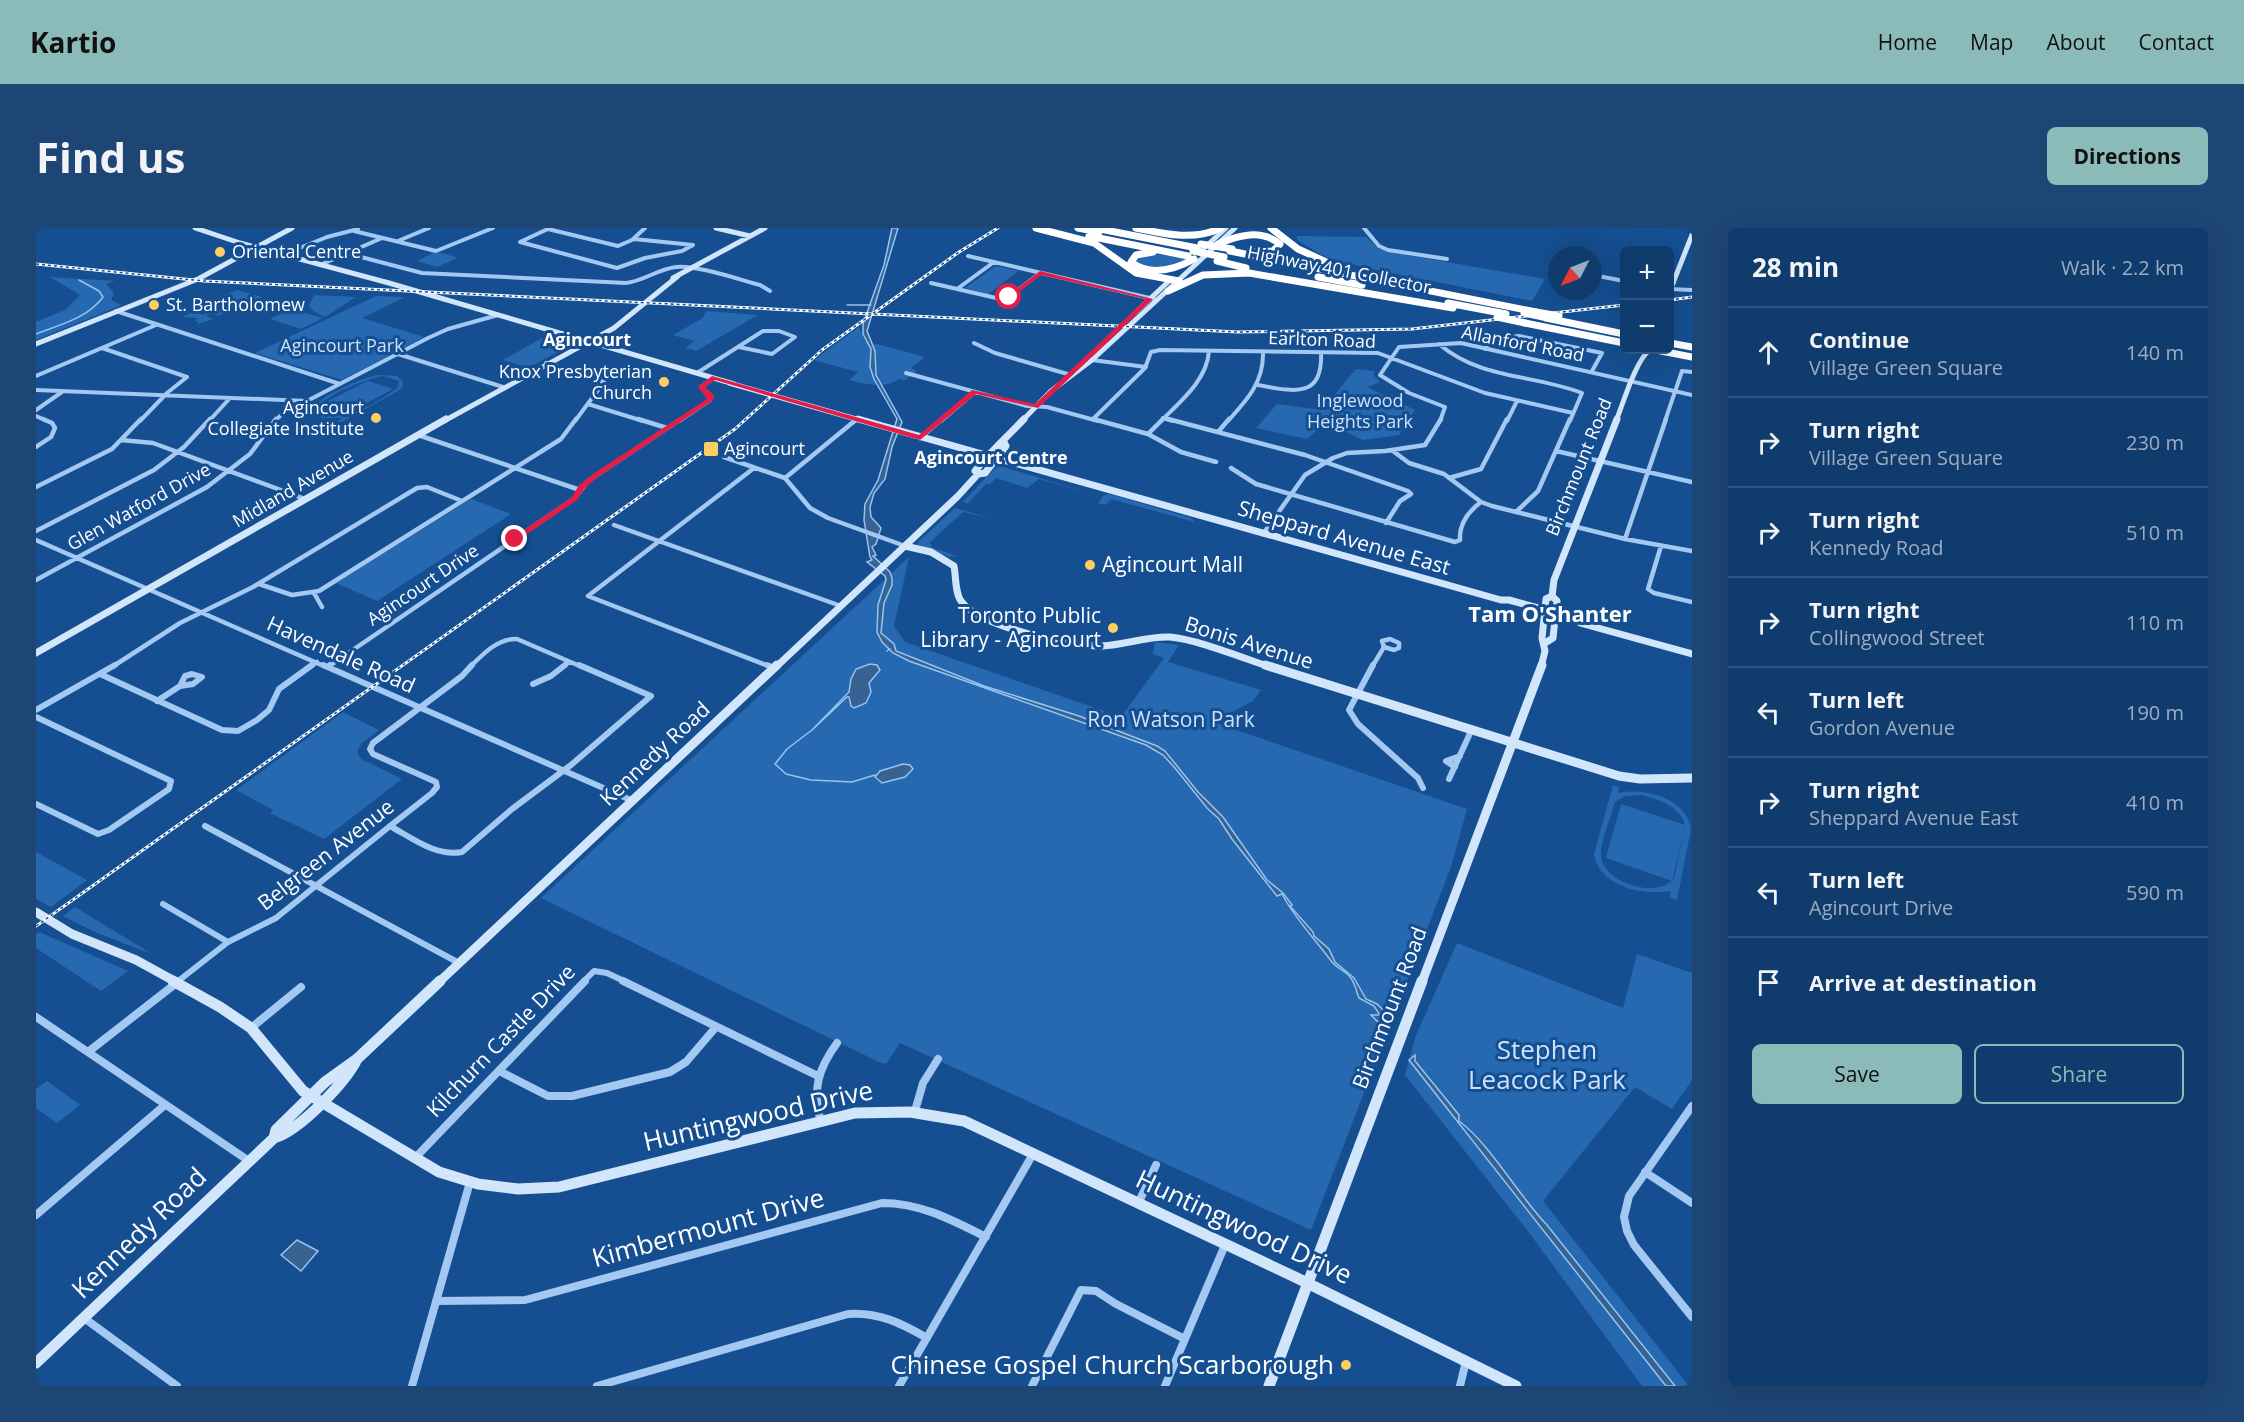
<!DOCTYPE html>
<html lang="en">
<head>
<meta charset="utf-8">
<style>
	body { margin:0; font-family:"Open Sans",sans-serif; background:#1e4675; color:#f1f3f6 }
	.controls { position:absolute; right:18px; top:18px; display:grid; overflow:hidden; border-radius:9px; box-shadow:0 6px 24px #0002 }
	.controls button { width:54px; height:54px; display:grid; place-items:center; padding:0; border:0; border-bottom:2px solid #305580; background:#103b6d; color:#f1f3f6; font:30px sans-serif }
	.compass { position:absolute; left:1512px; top:18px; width:54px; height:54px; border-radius:50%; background:#103b6d; box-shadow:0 6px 24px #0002; rotate:228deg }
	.stop { position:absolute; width:18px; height:18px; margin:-14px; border:4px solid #e11d48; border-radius:50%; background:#fff }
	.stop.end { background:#e11d48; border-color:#fff; box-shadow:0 2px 6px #0008 }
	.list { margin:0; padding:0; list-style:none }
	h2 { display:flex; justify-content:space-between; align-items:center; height:78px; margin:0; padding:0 24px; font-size:26px }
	h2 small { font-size:20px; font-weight:400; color:#9cadc2 }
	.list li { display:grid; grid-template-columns:39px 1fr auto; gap:18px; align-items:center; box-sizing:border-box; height:90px; padding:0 24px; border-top:2px solid #305580 }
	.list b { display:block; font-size:22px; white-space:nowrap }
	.list p { margin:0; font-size:20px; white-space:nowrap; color:#9cadc2 }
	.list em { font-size:20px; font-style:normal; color:#9cadc2 }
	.actions { display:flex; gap:12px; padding:18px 24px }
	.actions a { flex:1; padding:14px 0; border:2px solid #8bbbb9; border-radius:9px; text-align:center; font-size:21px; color:#8bbbb9 }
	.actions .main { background:#8bbbb9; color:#111 }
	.icon { flex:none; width:33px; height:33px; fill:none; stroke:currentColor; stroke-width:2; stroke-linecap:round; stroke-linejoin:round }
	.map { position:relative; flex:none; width:1656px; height:1158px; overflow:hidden; border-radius:9px }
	header { display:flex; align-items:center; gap:36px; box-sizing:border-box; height:84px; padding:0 30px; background:#8bbbb9; color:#111 }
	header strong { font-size:28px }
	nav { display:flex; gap:33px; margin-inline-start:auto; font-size:21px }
	.intro { display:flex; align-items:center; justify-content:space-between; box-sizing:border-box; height:144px; padding:0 36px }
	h1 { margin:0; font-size:42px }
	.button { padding:15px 27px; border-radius:9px; background:#8bbbb9; color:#111; font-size:21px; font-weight:700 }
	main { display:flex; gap:36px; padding:0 36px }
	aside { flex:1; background:#103b6d; border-radius:9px; box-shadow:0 6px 24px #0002 }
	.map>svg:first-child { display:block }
	.green { fill:#2769b0; fill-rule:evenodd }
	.water { fill:#376292; stroke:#95c4f3; stroke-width:1.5 }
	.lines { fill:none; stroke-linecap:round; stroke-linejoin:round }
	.stream { stroke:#95c4f3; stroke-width:1.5 }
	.street-far3 { stroke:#a3c8f1; stroke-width:4 }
	.street-far2 { stroke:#a3c8f1; stroke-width:4.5 }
	.street-far1 { stroke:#a3c8f1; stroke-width:6 }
	.street { stroke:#a3c8f1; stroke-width:8 }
	.secondary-far3 { stroke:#d1e5fb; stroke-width:5 }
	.secondary-far2 { stroke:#d1e5fb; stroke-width:7 }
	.secondary-far1 { stroke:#d1e5fb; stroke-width:9 }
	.secondary { stroke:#d1e5fb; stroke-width:11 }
	.highway { stroke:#fff; stroke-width:7 }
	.rail-casing { stroke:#fff; stroke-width:3 }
	.rail { stroke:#154f91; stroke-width:1.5; stroke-dasharray:3; stroke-linecap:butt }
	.secondary-bridge { stroke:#d1e5fb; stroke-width:5 }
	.highway-bridge { stroke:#fff; stroke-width:7 }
	.route { fill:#e11d48 }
	.poi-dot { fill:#ffcd62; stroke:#154f91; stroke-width:2 }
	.labels { text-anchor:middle; stroke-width:6; stroke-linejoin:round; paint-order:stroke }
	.far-poi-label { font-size:18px; fill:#fff; stroke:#154f91; text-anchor:start }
	.far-street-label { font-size:18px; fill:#fff; stroke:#154f91 }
	.far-neighbourhood-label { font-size:18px; font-weight:bold; fill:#fff; stroke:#154f91 }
	.far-park-label { font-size:18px; fill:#cae2fc; stroke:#154f91 }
	.street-label { font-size:21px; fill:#fff; stroke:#154f91 }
	.poi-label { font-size:21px; fill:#fff; stroke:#154f91; text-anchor:start }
	.park-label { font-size:21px; fill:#cae2fc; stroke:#154f91 }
	.neighbourhood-label { font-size:22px; font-weight:bold; fill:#fff; stroke:#154f91 }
	.near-park-label { font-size:26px; fill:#cae2fc; stroke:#154f91 }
	.near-street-label { font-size:26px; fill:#fff; stroke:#154f91 }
	.near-poi-label { font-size:26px; fill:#fff; stroke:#154f91; text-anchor:end }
</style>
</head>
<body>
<header>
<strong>Kartio</strong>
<nav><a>Home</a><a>Map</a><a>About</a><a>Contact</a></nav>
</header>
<div class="intro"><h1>Find us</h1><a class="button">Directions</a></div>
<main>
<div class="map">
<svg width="1656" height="1158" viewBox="0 0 1656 1158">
	<rect width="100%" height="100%" fill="#154f91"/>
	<path class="green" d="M1261,8l69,1 13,12 10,3 156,27 -13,22 -165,-33 -42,-11 -28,-17z
		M397,25h10l15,5 -21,9 -20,-6z
		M1112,25l40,5c-21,16 -29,12 -53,5l2,-7z
		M960,38l23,5 -31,23 -23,-6z
		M14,49l65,4 -9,3 8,9 -3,7 11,5 -86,35v-18l29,-12 15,-15z
		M202,62l24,7 -20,9 -24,-8z
		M278,67l42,2 -31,20 -12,-6 -4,-5z
		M340,68l29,1 -43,21 62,19 -82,43 -87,-27z
		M182,71l22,8 -22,9 -7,-3 -5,3 7,3 -17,6 3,-2 -4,-3 4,-2 -17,-1 11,-5 10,3 5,-2 -13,-5z
		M255,81l32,9 -22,11 -31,-10z
		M670,83l52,4 -62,36 -11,-3 9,-7 -21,-6 30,-17z
		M823,99l6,14 60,16 -14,11 6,3 -12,9 -6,-1c-13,10 -35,5 -50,1l9,-8 -44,-12z
		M513,106l27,8 -48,26 -25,-8z
		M1320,141l18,2v5l6,6 -13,5 48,23 -16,25 -36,5 -37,-18 -19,17 -51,-11 21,-24 45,6z
		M342,147l19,1 6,5v5l-5,5 -58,32 -3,-1 6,-4h-20l-11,-7c3,-14 52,-34 66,-36zM347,148l16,5 -1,6c-16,14 -61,40 -81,24 1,-14 52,-33 66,-35z
		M332,153l25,8 -45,24 -26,-9z
		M964,238l92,28 -53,-15 -12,9 -31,-10 -6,6h-4l-18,19 30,9 -35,-10 32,-34z
		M1073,266l82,24 4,4 -84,-23 -6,6 -7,-2 5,-7z
		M435,271l40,15 -134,87 -41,-18z
		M919,280l39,11 -31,-7 -34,31 3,2 -1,2 26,9 -8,1 -31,-12v-3z
		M873,329l-15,69 11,16 216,75 43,-59 -11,-4 2,-12 24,3 -11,17 93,28 -8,11 -40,21 254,87 -16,58 -140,363 -411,-187 -14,21 -7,-2 -338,-164z
		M307,484l36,18 -18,14 -4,8 4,7 41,20 -78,60 -54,-26 3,-3 -37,-20z
		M1577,557l6,2 -1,6c26,-6 69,5 73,36l-14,71 -7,-3 1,-6c-27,5 -72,-4 -77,-37zM1605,567c17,4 39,11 44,30l-64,-21 -15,54 66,23 13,-54 -11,51c-16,22 -70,5 -73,-21 -1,-14 10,-41 14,-55l10,-6z
		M0,624l51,28 -36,27 -15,-8z
		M39,679l77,47 -55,-21 -34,-17z
		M3,704l89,39 -27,20 -65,-43v-13z
		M1421,715l166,65 14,-54 55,19v107l-20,29 -37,-22 -92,114 146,185h-47l-115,-156 -122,-155 10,-37z
		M11,853l33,24 -23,18 -21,-15v-19z"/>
	<path class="water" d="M856,0h6l-31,103 8,20 1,24 26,47 -10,25 -7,32 -11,14 -4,14 1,10 10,11 -5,16 -4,3 4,8 -3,1 17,16 2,6v7l-8,18 -3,30 13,11 2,7 88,35 95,30 78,30 8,5 33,41 25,25 44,63 16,13 9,12 -2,1 23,26 1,4 15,13 6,13 19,16 12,21 11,5 7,7 -3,12 8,4 -5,1 -13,-13h9l-6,-9 -15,-8c-3,-7 -3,-14 -9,-21 -5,-6 -13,-9 -18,-15 -17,-23 -37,-43 -50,-68l-5,2 -45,-57 -13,-20 -12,-11 -32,-40 -12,-13 -17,-10 -237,-84 -16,-8 -11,-11 -5,-10 1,-27 8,-25 -1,-4 -18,-14 5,-2 -2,-3 -6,-37 1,-16 13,-24 19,-61 -23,-40 -4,-12 1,-18 -8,-15v-10l21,-59z
		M834,436l7,1 3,5 -11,13 2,9 -5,11 -12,5 -3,-2 -2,-9h-2l-35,33 37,-38 2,-13 5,-10z
		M867,536l7,1 3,4 -8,8 -23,6 -7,-6 5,-6z
		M1379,827v6l44,54v6c32,24 58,73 88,104l128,161h-9l-257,-326z
		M261,1012l21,11 -17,20 -20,-16z"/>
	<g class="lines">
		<path class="stream" d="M811,77h24
			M0,106c23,-9 52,-16 67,-37l-4,-6 -20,-11
			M851,423l3,-2
			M776,502l-25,19 -12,15 11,10 25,6 41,2 23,-7"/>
		<path class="street-far3" d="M514,0l-30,14 97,26 28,-10 37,-7 11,-6 -59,-6
			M1328,0l15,18 9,4 59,9
			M512,1l70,17 14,-6 13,-12
			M318,3l82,20 57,-23
			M362,13l31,-13
			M310,25l76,20 204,10c18,-2 32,-14 50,-16 17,-3 65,13 84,18l10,6
			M249,26l42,-17 31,-8
			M932,28l186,43
			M284,37l62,-27
			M1557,47l31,6
			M895,55l74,17 35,-27
			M921,61l37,-27
			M1634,61l22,1
			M80,83l224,73
			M938,115l21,10 76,22
			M1403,116c42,36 94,30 143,49l-12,28
			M66,120l85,29 -20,16 -27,28
			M1449,121l7,-10 27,-3 83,17 -10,18
			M362,126l105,33
			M1056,132l54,7
			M510,135l58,19 -29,39
			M661,145l66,-42h16l16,6 -23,17 -33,-7
			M870,145l121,33 20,1 51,14
			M0,148l120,-51
			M1222,157c34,6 65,15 63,-32
			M0,162l271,11
			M552,176l55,17
			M0,182l26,-18
			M0,188l11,5
			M1127,190l10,3
			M1057,191l52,-51 6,-16 9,-2 218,3 107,40 88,20
			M173,193l21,-23
			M238,193l10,-8 144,-75 20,-9 50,-14
			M643,193l31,-21 1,-4 -10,-9 13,-9
			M819,193l2,-2
			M905,193l34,-29
			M1125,193c20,-20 46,-41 48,-70
			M1192,193c19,-21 36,-39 35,-69
			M1404,193l5,-14 -36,-14 -29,-18 19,-28 62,-4 231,52
			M1471,193l10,-20
			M1629,193l17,-50 10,1"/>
		<path class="street-far2" d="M602,191l29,9
			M1057,191l55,15 33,18 35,10
			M1132,191l137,36 103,36 3,3 -11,7 -14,22
			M1182,204l11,-13
			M1112,206l15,-15
			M382,207l162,55
			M884,210l22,-19
			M85,212l32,3 152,56
			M0,219l15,-10 4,-9 -3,-5 -9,-4
			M1357,223l16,12 35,11 37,28 11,4 133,33 67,12
			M1520,223l136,31
			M688,229l61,21 25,30 18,10 77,28
			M718,240l-166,128 183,71
			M1195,240l25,16 199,58 5,-2c-1,-16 9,-29 21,-38
			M749,250l72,-59
			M1413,250l32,-9 26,-50
			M0,259l76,-38 29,-30
			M1480,284l22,-21 32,-72
			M578,297l227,81
			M0,303l118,-61 30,-23 26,-28
			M1227,306l42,-59 28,-17 14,-5 38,-2 40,-6 16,-26
			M1589,311l41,-120
			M0,312l290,127
			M1625,318l-13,43 6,4 38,9
			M0,352l171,-93 43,-33 26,-35
			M223,356l33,11 27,-4 242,-152 15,-20
			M278,365l8,14
			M1354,411l9,4v5l-5,2 -10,-3 -2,-6z
			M76,439l68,-44 73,-36 164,-99 10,-1 35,14
			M274,439l7,-5
			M292,439l247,-169 13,-17 93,-62
			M434,439c13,-13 28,-29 47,-28l65,28
			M527,439l6,-5
			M1336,439l12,-20"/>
		<path class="street-far1" d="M287,437l310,136
			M731,437l7,3
			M1337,437l-24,45 9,14 60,54 5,10
			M292,439l2,-2
			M64,446l122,56 16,1 19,-11 12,-10 10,-21 33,-24
			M156,446l10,3 -9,7 -13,2 5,-10z
			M497,456l18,-8 14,-11
			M121,473l23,-15
			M0,482l79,-45
			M0,489l135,64 -2,8 -60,41 -11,4 -62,-30
			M1419,539l-9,-6 14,-5
			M1413,551l23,-50
			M169,598l254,137
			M354,598c22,12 46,31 72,26l50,-43 59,-44 80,-69 -72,-31
			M354,598l42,-33 5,-6 -1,-5 -63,-28 -3,-5 3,-6 89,-67 10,-11
			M127,676l65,38
			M141,754l51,-40 48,-24 114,-92
			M547,754l11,-11 13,2 19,9"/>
		<path class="street" d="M587,753l193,94
			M0,789l213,144
			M215,800l50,-41
			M52,824l91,-71
			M463,843l49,25h24l98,-24 16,-10 30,-35
			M1656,878l-63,90 -5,21 3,14 7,14 58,72
			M879,883l8,-28 15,-24
			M785,894c-9,-32 -3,-53 16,-79
			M379,930l170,-177
			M1609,944l47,31
			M1102,976l18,-39
			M0,987l129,-110
			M400,1073l89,-1 357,-97c39,0 70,17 104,34
			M48,1090l93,68
			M376,1158l58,-204
			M561,1158l251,-72c31,-2 53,9 79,24
			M863,1158l134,-232
			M996,1158l49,-96 15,1 20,13 69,35
			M1129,1158l60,-141
			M1424,1158l6,-25"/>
		<path class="secondary-far3" d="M159,0l45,15 149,40 345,101
			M680,0l34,8
			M1166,22l24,-22
			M637,50l92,-50
			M1637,55l19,-48
			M1100,84l34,-32
			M0,116l162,-65 94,-51
			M693,155l134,38
			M408,193l170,-93 64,-52
			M986,193l29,-30 41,-31 143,-132
			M1580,193c7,-17 20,-62 34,-71"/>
		<path class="secondary-far2" d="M822,191l643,181h8l67,18 8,5
			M942,246l-3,-3c15,-19 32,-34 49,-52
			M869,318l26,6 23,14c2,10 1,27 7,35 16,25 112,46 141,45 23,-1 45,-10 68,-9 26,2 73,21 100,30
			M1544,395l112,31
			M1509,415l8,-5 4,-37 -5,-5 2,-16 63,-161
			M0,425l410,-234
			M740,439l182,-171 20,-22 7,-1 21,-27 -2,-4
			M1505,439l4,-16 -3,-13 4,-39 6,-3"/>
		<path class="secondary-far1" d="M1229,437l354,111 21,3 52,-1
			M0,684l36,22 64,26 40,22
			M403,754l338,-317
			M1386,754l120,-317"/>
		<path class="secondary" d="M137,753l47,26 31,21 52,63 136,81 39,12 40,5 41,-2 296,-74 55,-1 54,9 331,156 221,109
			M238,910l2,-8 49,-48 32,-23 83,-78
			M0,1135l238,-225c26,-8 71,-55 83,-79
			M1233,1158l153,-405"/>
		<path class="highway" d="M1000,0l58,15 42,30 43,8
			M1042,0l21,4
			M1059,0l102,20
			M1100,0c29,6 57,13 85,0
			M1235,0l27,21 39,18
			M1053,8l99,20
			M1182,16c21,-9 43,-15 62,0l-7,7 -19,1
			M1194,23l306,61
			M1117,24l-17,3 -5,7c20,15 43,8 63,-3
			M1181,33l29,7
			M1282,49l44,8
			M1132,63l35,-16 46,-2 204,35
			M1412,75l58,11
			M1510,90l78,16
			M1489,95l99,20
			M1634,115l22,4
			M1620,122l36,7"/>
		<defs>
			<path id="rail" d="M0,36l168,17 1034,51 174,-3 212,-24
				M1634,72l22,-3
				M0,698l699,-497 87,-79 137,-98 39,-24"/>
		</defs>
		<use href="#rail" class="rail-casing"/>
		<use href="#rail" class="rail"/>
		<path class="secondary-bridge" d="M1634,62l3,-7"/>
		<path class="highway-bridge" d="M1165,16l31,5
			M1157,23l31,6
			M1500,84l23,4
			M1488,85l19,4
			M1461,89l28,6"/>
	</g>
	<path class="route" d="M1004,43l113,28 -115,109 -62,-14 -56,46 -205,-60 -10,7 10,9 -3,5 -114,76 -13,11 -8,12 -60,41 -6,-2 61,-42 7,-12 14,-11 114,-75 -9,-12 14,-11 207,59 53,-45 63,14 111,-105 -105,-24 -30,23h-4v-2z"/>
	<g class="poi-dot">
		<circle cx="184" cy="24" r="6"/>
		<circle cx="118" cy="77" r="6"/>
		<circle cx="628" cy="154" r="6"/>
		<circle cx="340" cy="190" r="6"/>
		<rect x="667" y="213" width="16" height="16" rx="3"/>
		<circle cx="1054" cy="337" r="6"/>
		<circle cx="1077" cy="400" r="6"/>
		<circle cx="1310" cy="1137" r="6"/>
	</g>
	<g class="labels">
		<g class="far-poi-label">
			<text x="196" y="30">Oriental Centre</text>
			<text x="130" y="83">St. Bartholomew</text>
			<text x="616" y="150" text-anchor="end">Knox Presbyterian<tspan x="616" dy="21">Church</tspan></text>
			<text x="328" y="186" text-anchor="end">Agincourt<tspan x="328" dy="21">Collegiate Institute</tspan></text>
			<text x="688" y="227">Agincourt</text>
		</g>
		<g class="far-street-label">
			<text transform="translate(1303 42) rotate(11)" y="6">Highway 401 Collector</text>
			<text transform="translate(1286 112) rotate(2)" y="6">Earlton Road</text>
			<text transform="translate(1487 116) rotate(11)" y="6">Allanford Road</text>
			<text transform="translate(1543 239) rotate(-68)" y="6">Birchmount Road</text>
			<text transform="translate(257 261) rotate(-30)" y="6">Midland Avenue</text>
			<text transform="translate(103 279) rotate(-29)" y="6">Glen Watford Drive</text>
			<text transform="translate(387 357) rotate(-34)" y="6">Agincourt Drive</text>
		</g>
		<g class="far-neighbourhood-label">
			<text x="551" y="118">Agincourt</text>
			<text x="955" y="236">Agincourt Centre</text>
		</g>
		<g class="far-park-label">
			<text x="306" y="124">Agincourt Park</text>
			<text x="1324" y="179">Inglewood<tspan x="1324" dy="21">Heights Park</tspan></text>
		</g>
		<g class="street-label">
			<text transform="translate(1308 310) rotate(16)" y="7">Sheppard Avenue East</text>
			<text transform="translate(1213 415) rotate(17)" y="7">Bonis Avenue</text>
			<text transform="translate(305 427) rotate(24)" y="7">Havendale Road</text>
			<text transform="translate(619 526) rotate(-43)" y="7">Kennedy Road</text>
			<text transform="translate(290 627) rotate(-38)" y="7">Belgreen Avenue</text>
			<text transform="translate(1354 780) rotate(-69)" y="7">Birchmount Road</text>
			<text transform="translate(465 813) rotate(-46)" y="7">Kilchurn Castle Drive</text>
		</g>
		<g class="poi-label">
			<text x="1066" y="344">Agincourt Mall</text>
			<text x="1065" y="395" text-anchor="end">Toronto Public<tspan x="1065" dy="24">Library - Agincourt</tspan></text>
		</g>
		<g class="park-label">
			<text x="1135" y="499">Ron Watson Park</text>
		</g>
		<g class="neighbourhood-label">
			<text x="1514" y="394">Tam O'Shanter</text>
		</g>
		<g class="near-park-label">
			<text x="1511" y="831">Stephen<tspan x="1511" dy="30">Leacock Park</tspan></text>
		</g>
		<g class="near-street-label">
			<text transform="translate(722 888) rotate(-13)" y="9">Huntingwood Drive</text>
			<text transform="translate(1208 999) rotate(25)" y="9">Huntingwood Drive</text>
			<text transform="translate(672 1000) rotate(-15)" y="9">Kimbermount Drive</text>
			<text transform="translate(103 1005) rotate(-44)" y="9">Kennedy Road</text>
		</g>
		<g class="near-poi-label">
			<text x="1298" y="1146">Chinese Gospel Church Scarborough</text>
		</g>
	</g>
</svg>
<div class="controls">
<button>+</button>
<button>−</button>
</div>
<svg class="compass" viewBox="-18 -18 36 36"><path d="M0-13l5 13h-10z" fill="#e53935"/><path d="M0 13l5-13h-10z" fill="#9cadc2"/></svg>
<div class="stop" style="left:973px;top:69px"></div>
<div class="stop end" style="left:479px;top:311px"></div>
</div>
<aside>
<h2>28 min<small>Walk · 2.2 km</small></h2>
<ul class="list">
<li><svg class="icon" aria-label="ahead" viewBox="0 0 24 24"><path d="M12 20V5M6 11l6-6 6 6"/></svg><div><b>Continue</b><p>Village Green Square</p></div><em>140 m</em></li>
<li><svg class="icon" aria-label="right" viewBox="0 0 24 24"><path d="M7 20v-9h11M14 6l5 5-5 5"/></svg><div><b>Turn right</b><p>Village Green Square</p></div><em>230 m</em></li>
<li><svg class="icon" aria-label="right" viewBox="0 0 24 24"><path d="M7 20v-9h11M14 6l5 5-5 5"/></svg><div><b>Turn right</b><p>Kennedy Road</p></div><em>510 m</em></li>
<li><svg class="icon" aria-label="right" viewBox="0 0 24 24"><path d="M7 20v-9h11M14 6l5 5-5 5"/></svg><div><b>Turn right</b><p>Collingwood Street</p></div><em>110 m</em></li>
<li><svg class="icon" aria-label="left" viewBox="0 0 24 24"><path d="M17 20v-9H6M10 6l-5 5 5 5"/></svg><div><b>Turn left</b><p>Gordon Avenue</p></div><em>190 m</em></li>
<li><svg class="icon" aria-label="right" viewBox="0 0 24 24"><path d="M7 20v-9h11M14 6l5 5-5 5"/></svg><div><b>Turn right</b><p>Sheppard Avenue East</p></div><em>410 m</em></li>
<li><svg class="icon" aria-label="left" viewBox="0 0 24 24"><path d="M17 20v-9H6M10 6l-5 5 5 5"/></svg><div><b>Turn left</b><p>Agincourt Drive</p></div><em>590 m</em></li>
<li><svg class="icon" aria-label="arrive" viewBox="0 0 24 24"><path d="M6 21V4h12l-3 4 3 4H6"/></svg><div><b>Arrive at destination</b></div></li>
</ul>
<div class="actions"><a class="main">Save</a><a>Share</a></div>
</aside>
</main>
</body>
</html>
